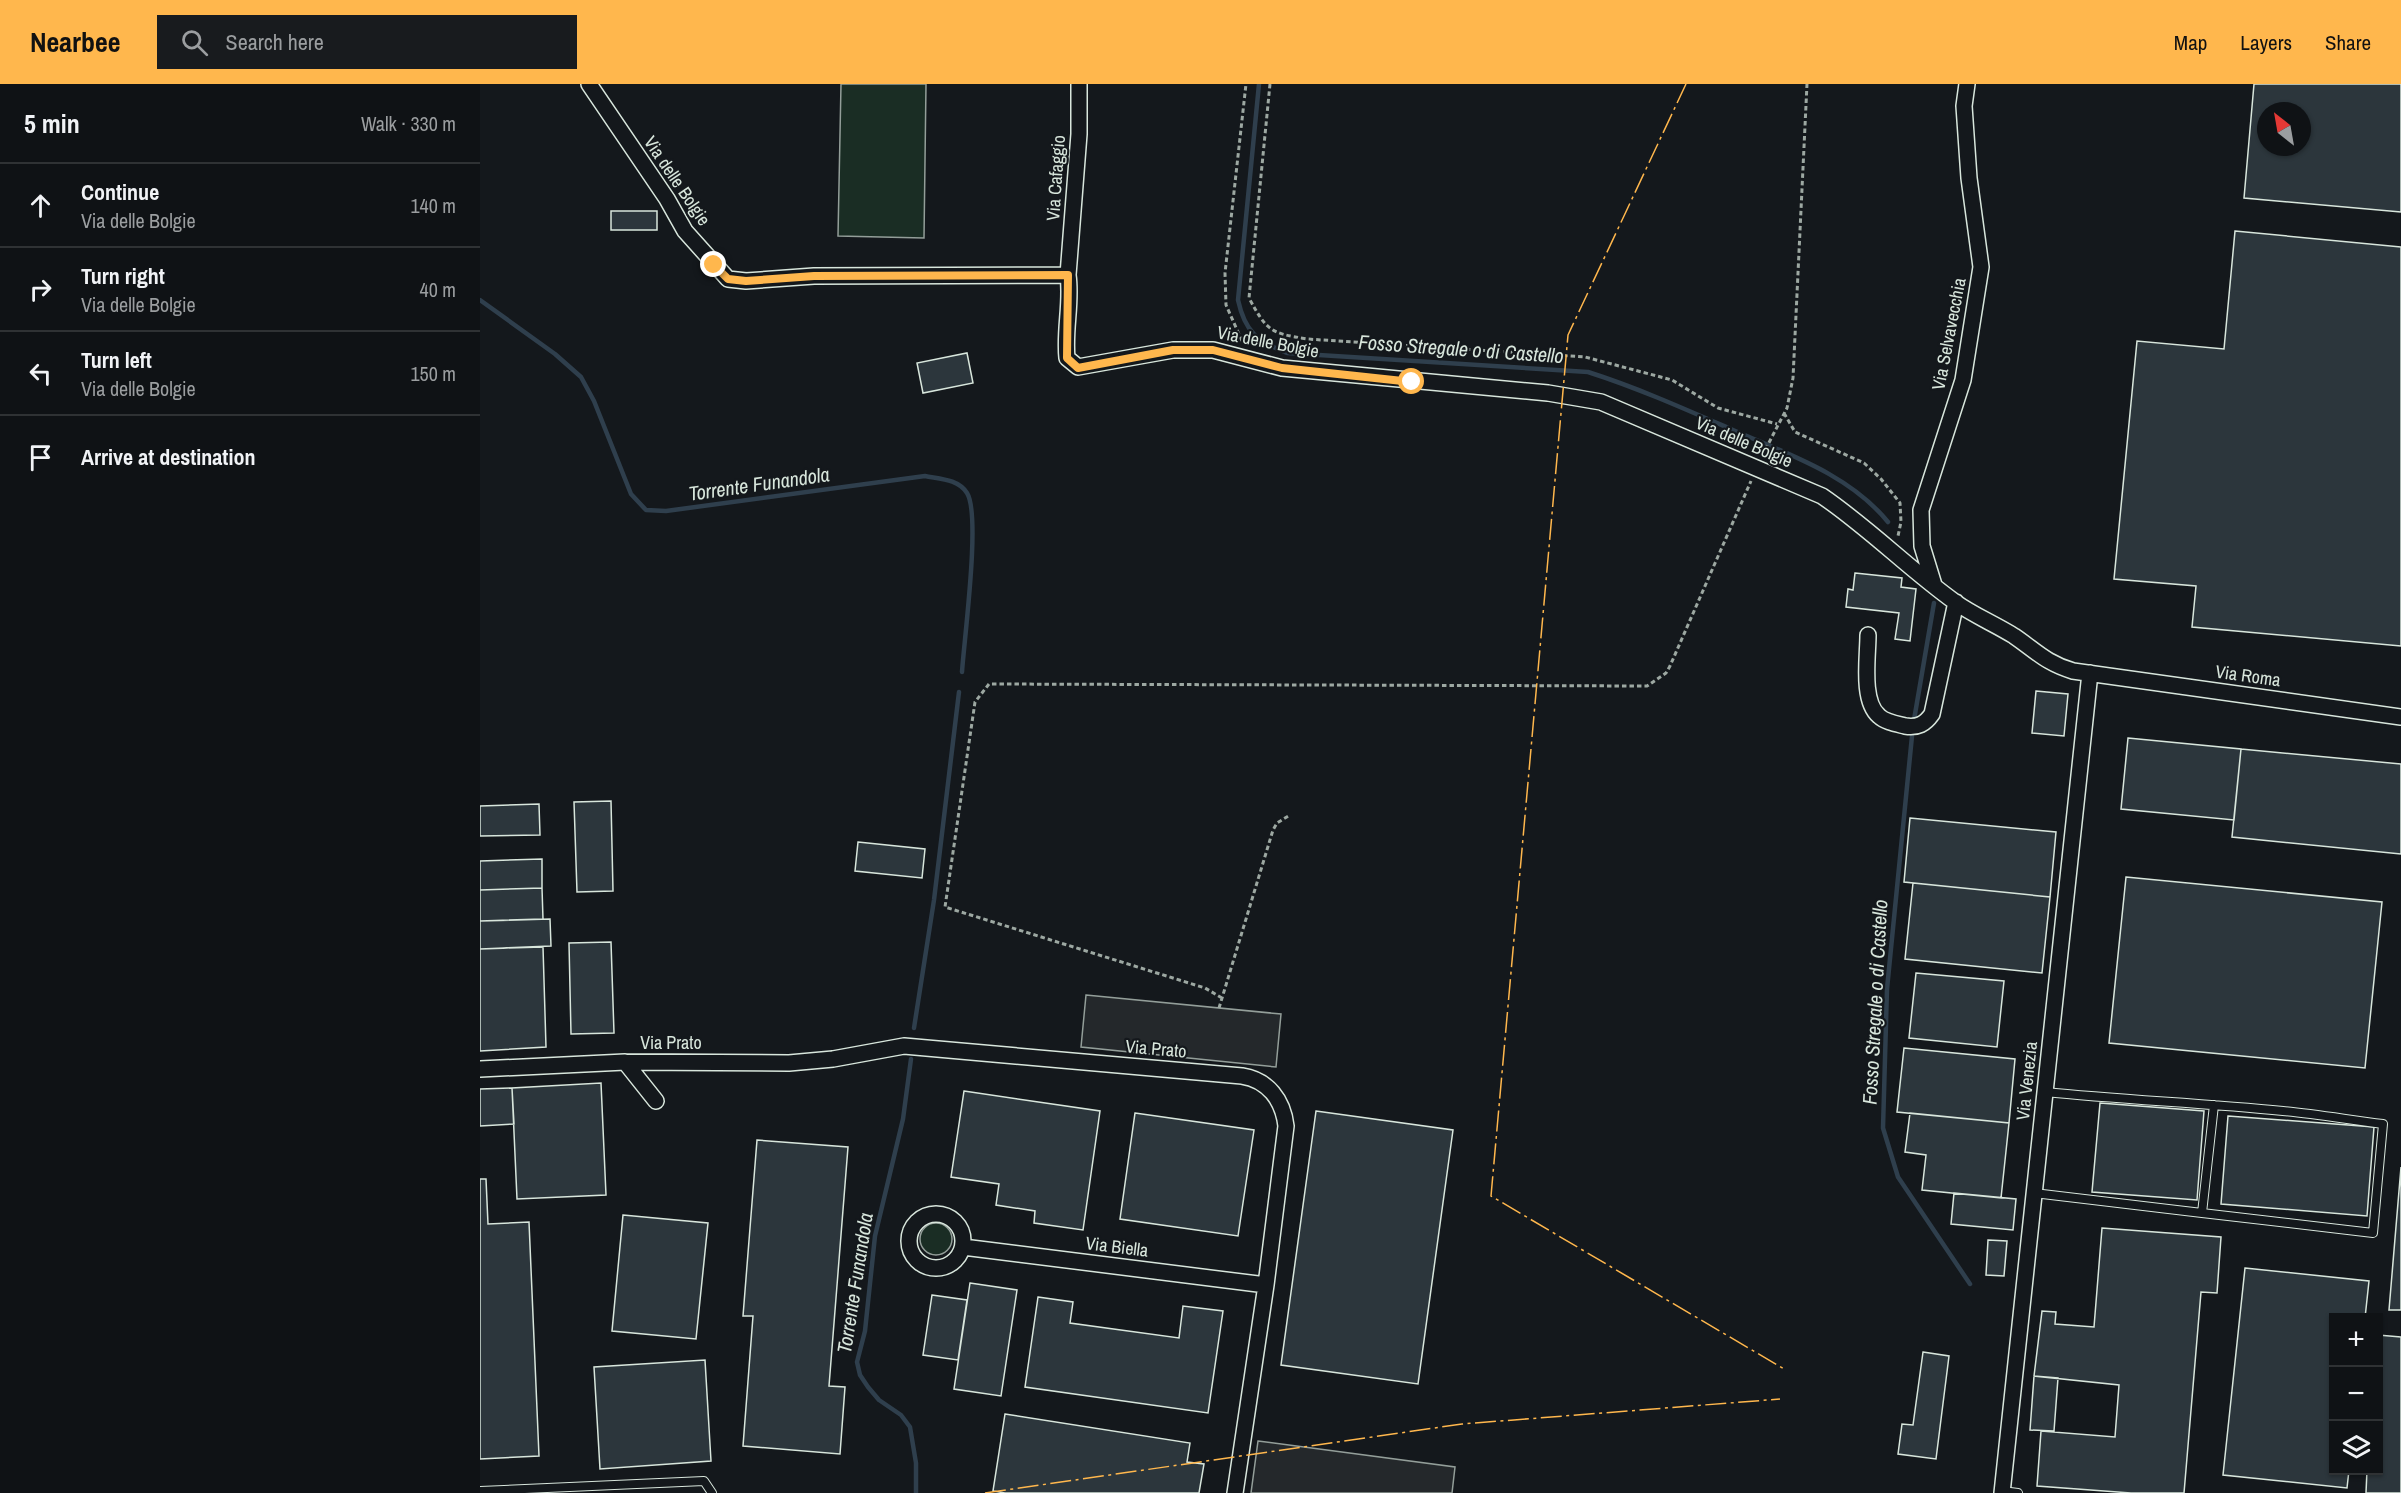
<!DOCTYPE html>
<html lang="en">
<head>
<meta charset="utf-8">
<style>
	body { margin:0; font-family:"Archivo Narrow",sans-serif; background:#181b1e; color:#f1f3f6 }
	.controls { position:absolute; right:18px; bottom:18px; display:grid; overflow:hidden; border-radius:0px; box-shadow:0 2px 4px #0004 }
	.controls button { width:54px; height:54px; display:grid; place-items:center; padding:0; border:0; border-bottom:2px solid #2f3234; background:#0f1215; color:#f1f3f6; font:30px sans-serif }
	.compass { position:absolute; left:1777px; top:18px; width:54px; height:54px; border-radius:50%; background:#0f1215; box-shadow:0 2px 4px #0004; rotate:329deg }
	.stop { position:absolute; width:18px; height:18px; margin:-14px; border:4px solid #ffb74d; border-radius:50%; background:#fff }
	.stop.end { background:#ffb74d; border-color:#fff; box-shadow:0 2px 6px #0008 }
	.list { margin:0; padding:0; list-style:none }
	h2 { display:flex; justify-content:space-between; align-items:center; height:78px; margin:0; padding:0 24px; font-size:26px }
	h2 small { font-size:20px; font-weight:400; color:#9b9ea0 }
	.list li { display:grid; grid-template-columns:39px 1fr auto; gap:18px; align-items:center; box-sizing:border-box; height:84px; padding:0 24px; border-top:2px solid #2f3234 }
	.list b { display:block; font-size:22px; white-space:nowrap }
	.list p { margin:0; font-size:20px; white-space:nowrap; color:#9b9ea0 }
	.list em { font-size:20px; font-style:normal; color:#9b9ea0 }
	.icon { flex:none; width:33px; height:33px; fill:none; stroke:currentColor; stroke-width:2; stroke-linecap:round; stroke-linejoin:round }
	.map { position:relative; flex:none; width:1921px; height:1409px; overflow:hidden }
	header { display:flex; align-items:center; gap:36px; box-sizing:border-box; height:84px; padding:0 30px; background:#ffb74d; color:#111 }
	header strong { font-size:28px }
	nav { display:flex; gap:33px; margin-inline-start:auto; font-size:21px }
	.search { width:420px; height:54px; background:#181b1e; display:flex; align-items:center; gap:15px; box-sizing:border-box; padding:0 21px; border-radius:0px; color:#9b9ea0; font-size:22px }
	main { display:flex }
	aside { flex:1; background:#0f1215 }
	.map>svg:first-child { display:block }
	.green { fill:#1a2d24; stroke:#939e99; stroke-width:1.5 }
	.parking { fill:#24282b; stroke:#939e99; stroke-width:1.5 }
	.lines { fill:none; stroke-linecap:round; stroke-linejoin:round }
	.stream { stroke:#2f3f4d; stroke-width:4.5 }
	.building { fill:#2c363c; stroke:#d8e6dc; stroke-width:1.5; fill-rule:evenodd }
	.service-casing { stroke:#d8e6dc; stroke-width:10 }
	.minor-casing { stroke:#d8e6dc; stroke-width:18 }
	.path { stroke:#9da8a2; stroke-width:3; stroke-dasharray:4.5 3; stroke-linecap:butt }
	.service { stroke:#14181c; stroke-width:8 }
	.minor { stroke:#14181c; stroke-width:15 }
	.power { stroke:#ffb74d; stroke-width:1.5; stroke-dasharray:21 4.5 3 4.5; stroke-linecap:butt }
	.route { stroke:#ffb74d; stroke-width:8 }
	.labels { text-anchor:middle; stroke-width:4.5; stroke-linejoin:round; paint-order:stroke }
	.street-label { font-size:18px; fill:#d8e6dc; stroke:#14181c }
	.water-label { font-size:20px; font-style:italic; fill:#d8e6dc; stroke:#14181c }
</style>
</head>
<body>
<header>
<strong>Nearbee</strong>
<div class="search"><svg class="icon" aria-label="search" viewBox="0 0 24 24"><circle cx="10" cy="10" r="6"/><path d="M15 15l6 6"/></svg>Search here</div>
<nav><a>Map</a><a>Layers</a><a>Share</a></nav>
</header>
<main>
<aside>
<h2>5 min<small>Walk · 330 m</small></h2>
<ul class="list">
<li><svg class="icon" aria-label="ahead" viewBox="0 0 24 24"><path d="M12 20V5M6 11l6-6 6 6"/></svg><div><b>Continue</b><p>Via delle Bolgie</p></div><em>140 m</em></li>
<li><svg class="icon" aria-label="right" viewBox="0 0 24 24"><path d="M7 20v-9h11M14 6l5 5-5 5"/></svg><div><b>Turn right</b><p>Via delle Bolgie</p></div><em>40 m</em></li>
<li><svg class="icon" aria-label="left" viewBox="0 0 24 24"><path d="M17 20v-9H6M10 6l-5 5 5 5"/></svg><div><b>Turn left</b><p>Via delle Bolgie</p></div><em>150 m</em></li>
<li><svg class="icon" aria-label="arrive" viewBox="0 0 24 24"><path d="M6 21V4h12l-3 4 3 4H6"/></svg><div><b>Arrive at destination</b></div></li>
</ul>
</aside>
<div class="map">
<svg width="1921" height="1409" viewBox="0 0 1921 1409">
	<rect width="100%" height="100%" fill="#14181c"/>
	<path class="green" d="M361,0h85l-2,154 -86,-2z
		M440 1155a16 16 0 1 1 32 0a16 16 0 1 1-32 0Z"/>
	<path class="parking" d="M606,911l195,19 -5,53 -195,-20z
		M778,1357l197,26 -3,26h-201z"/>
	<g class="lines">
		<path class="stream" d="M779,0l-21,216c7,32 19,41 49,53l301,19c50,16 97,37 145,58 54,24 116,44 155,92
			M0,216l75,54 26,23 13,24 37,93 15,16 20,1 259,-35c15,3 33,3 42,17 14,22 -3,147 -5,179
			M1434,636l20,-117
			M1432,652l-25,253 -4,139 15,49 72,107
			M434,944l20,-128 25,-208
			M431,975l-8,60 -28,117 -10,95 -8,31 3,13 8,12 11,13 22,15 9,12 6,36v30"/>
	</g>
	<path class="building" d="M1774,0h147v128l-157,-14zM1786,27h36v36h-36z
		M131,127h46v19h-46z
		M1755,147l166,16v399l-209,-19 4,-41 -82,-7 23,-238 87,8z
		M487,269l6,30 -50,10 -6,-30z
		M1375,489l47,5 -1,9 15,2 -6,52 -15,-2 4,-26 -53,-6 2,-18 5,1z
		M1556,607l32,3 -4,42 -32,-3z
		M1648,654l113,11 -7,71 -113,-11z
		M1761,665l160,15v90l-169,-17z
		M131,717l2,90 -36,1 -3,-90z
		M59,720l1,31 -60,1v-30z
		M1430,734l146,14 -6,65 -146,-15z
		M378,758l67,7 -3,29 -67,-7z
		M62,775v29l-62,2v-29z
		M1646,793l256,25 -17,166 -256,-25z
		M1433,799l137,14 -8,76 -137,-14z
		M62,804l1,31 -63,2v-31z
		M70,835l1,27 -71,3v-28z
		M131,858l3,91 -43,1 -2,-91z
		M63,863l3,100 -66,4v-102z
		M1436,889l88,8 -7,66 -88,-9z
		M1424,964l111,11 -6,64 -112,-11z
		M121,999l5,112 -89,4 -5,-111z
		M32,1004l2,36 -34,2v-37z
		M484,1007l136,20 -17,119 -49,-7 1,-12 -39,-6 3,-21 -48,-7z
		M1620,1019l104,8 -7,89 -105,-8z
		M836,1027l137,19 -35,254 -137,-19z
		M655,1029l119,17 -16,106 -118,-17z
		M1430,1029l99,10 -8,75 -79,-8 4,-35 -21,-3z
		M1748,1032l146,11 -7,89 -146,-12z
		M277,1056l91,7 -19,239 16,1 -5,67 -97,-8 10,-130h-10z
		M1921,1083v143h-12z
		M0,1095h6l2,45 41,-2 10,234 -59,3z
		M1474,1109l62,6 -3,31 -62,-6z
		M143,1131l85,8 -12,116 -84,-8z
		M1622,1144l119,9 -4,56 -16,-1 -17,201h-53l-94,-7 4,-55 74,6 4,-52 -85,-9 8,-65 14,1 -1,12 39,3z
		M1508,1156l19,1 -3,35 -18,-1z
		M1765,1184l124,13 -4,37h-31v152h15l-2,18 -124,-13z
		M490,1199l47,7 -16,106 -47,-7z
		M452,1211l35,5 -9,60 -35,-5z
		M558,1213l35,5 -3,21 109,15 4,-32 40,5 -15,102 -183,-26z
		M1898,1251l23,2v156h-35l1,-23h11z
		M1443,1268l26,4 -13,103 -38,-5 4,-30 11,1z
		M225,1276l6,101 -111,8 -6,-102z
		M1554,1292l24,2 -4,53 -24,-1z
		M525,1330l185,29 -3,19 17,2 -5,29h-194l-12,-2z"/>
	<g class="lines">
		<defs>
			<path id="service" d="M1565,1008c79,8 159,11 238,19 33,3 67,9 100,13l-10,109 -171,-20 12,-108
				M1554,1109l168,20
				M0,1407l224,-10 8,12
				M1522,1407l16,2"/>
			<path id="minor" d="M109,0l78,115 18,32 43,48 18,2 68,-5 254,-1
				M599,0v50l-11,141c4,27 -4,55 -1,83l11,9 95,-17h40l69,18 266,25 53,9 221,94c47,32 87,73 133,106 18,13 40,22 59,34 22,15 32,27 59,35l328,46
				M1454,501l-12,-39 -1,-36 42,-130 18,-113 -12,-89 -5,-72 3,-22
				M1388,551c0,22 -7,66 11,81 6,6 18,8 26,10 13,2 20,-2 27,-12l24,-112
				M145,978l164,1 44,-4 71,-13 338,30c26,4 41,24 44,50l-20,159 -31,208
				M0,985l145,-7 31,39
				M429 1157a27 27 0 1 1 54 0a27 27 0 1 1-54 0Z
				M483,1163l303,38
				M1522,1409l88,-820"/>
		</defs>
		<use href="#service" class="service-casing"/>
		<use href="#minor" class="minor-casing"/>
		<path class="path" d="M790,0l-21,214c18,33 21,35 58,41l278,18 87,23 46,28 59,16
			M762,257l-16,-36 -1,-32 21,-189
			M1304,329l11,19 69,31 17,16 19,24 1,19 -3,14
			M1282,372l25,-48 6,-30 14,-294
			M742,914l-17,-10 -260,-81 30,-205 14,-18 658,2 19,-13 4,-7 81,-185
			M739,924l54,-178 4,-7 13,-8"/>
		<use href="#service" class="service"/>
		<use href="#minor" class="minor"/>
		<path class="power" d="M1206,0l-118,251 -77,861 293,173
			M505,1409l477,-69 318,-25"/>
	</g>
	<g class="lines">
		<path class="route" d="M234,181l14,14 18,2 68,-5 254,-1 -1,83 11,10 95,-18h40l69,18 130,14"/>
	</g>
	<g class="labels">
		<g class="street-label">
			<text transform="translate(576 94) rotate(-86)" y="6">Via Cafaggio</text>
			<text transform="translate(197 97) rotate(56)" y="6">Via delle Bolgie</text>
			<text transform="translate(1469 250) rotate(-79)" y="6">Via Selvavecchia</text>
			<text transform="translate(788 258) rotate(11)" y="6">Via delle Bolgie</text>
			<text transform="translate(1264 358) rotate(23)" y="6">Via delle Bolgie</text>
			<text transform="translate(1768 592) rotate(8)" y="6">Via Roma</text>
			<text x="191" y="965">Via Prato</text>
			<text transform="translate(676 965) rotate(5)" y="6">Via Prato</text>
			<text transform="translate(1547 997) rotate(-84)" y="6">Via Venezia</text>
			<text transform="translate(637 1163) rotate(7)" y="6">Via Biella</text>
		</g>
		<g class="water-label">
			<text transform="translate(981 265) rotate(4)" y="7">Fosso Stregale o di Castello</text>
			<text transform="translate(279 400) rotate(-8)" y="7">Torrente Funandola</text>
			<text transform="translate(1395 918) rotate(-87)" y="7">Fosso Stregale o di Castello</text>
			<text transform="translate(375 1199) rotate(-81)" y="7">Torrente Funandola</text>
		</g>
	</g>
</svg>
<div class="controls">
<button>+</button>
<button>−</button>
<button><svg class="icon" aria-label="layers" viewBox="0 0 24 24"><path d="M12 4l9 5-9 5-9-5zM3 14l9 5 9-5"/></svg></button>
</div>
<svg class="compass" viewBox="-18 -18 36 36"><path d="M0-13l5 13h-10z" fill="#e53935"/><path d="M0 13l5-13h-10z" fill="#9b9ea0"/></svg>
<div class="stop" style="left:932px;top:298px"></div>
<div class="stop end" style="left:234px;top:181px"></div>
</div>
</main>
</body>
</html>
